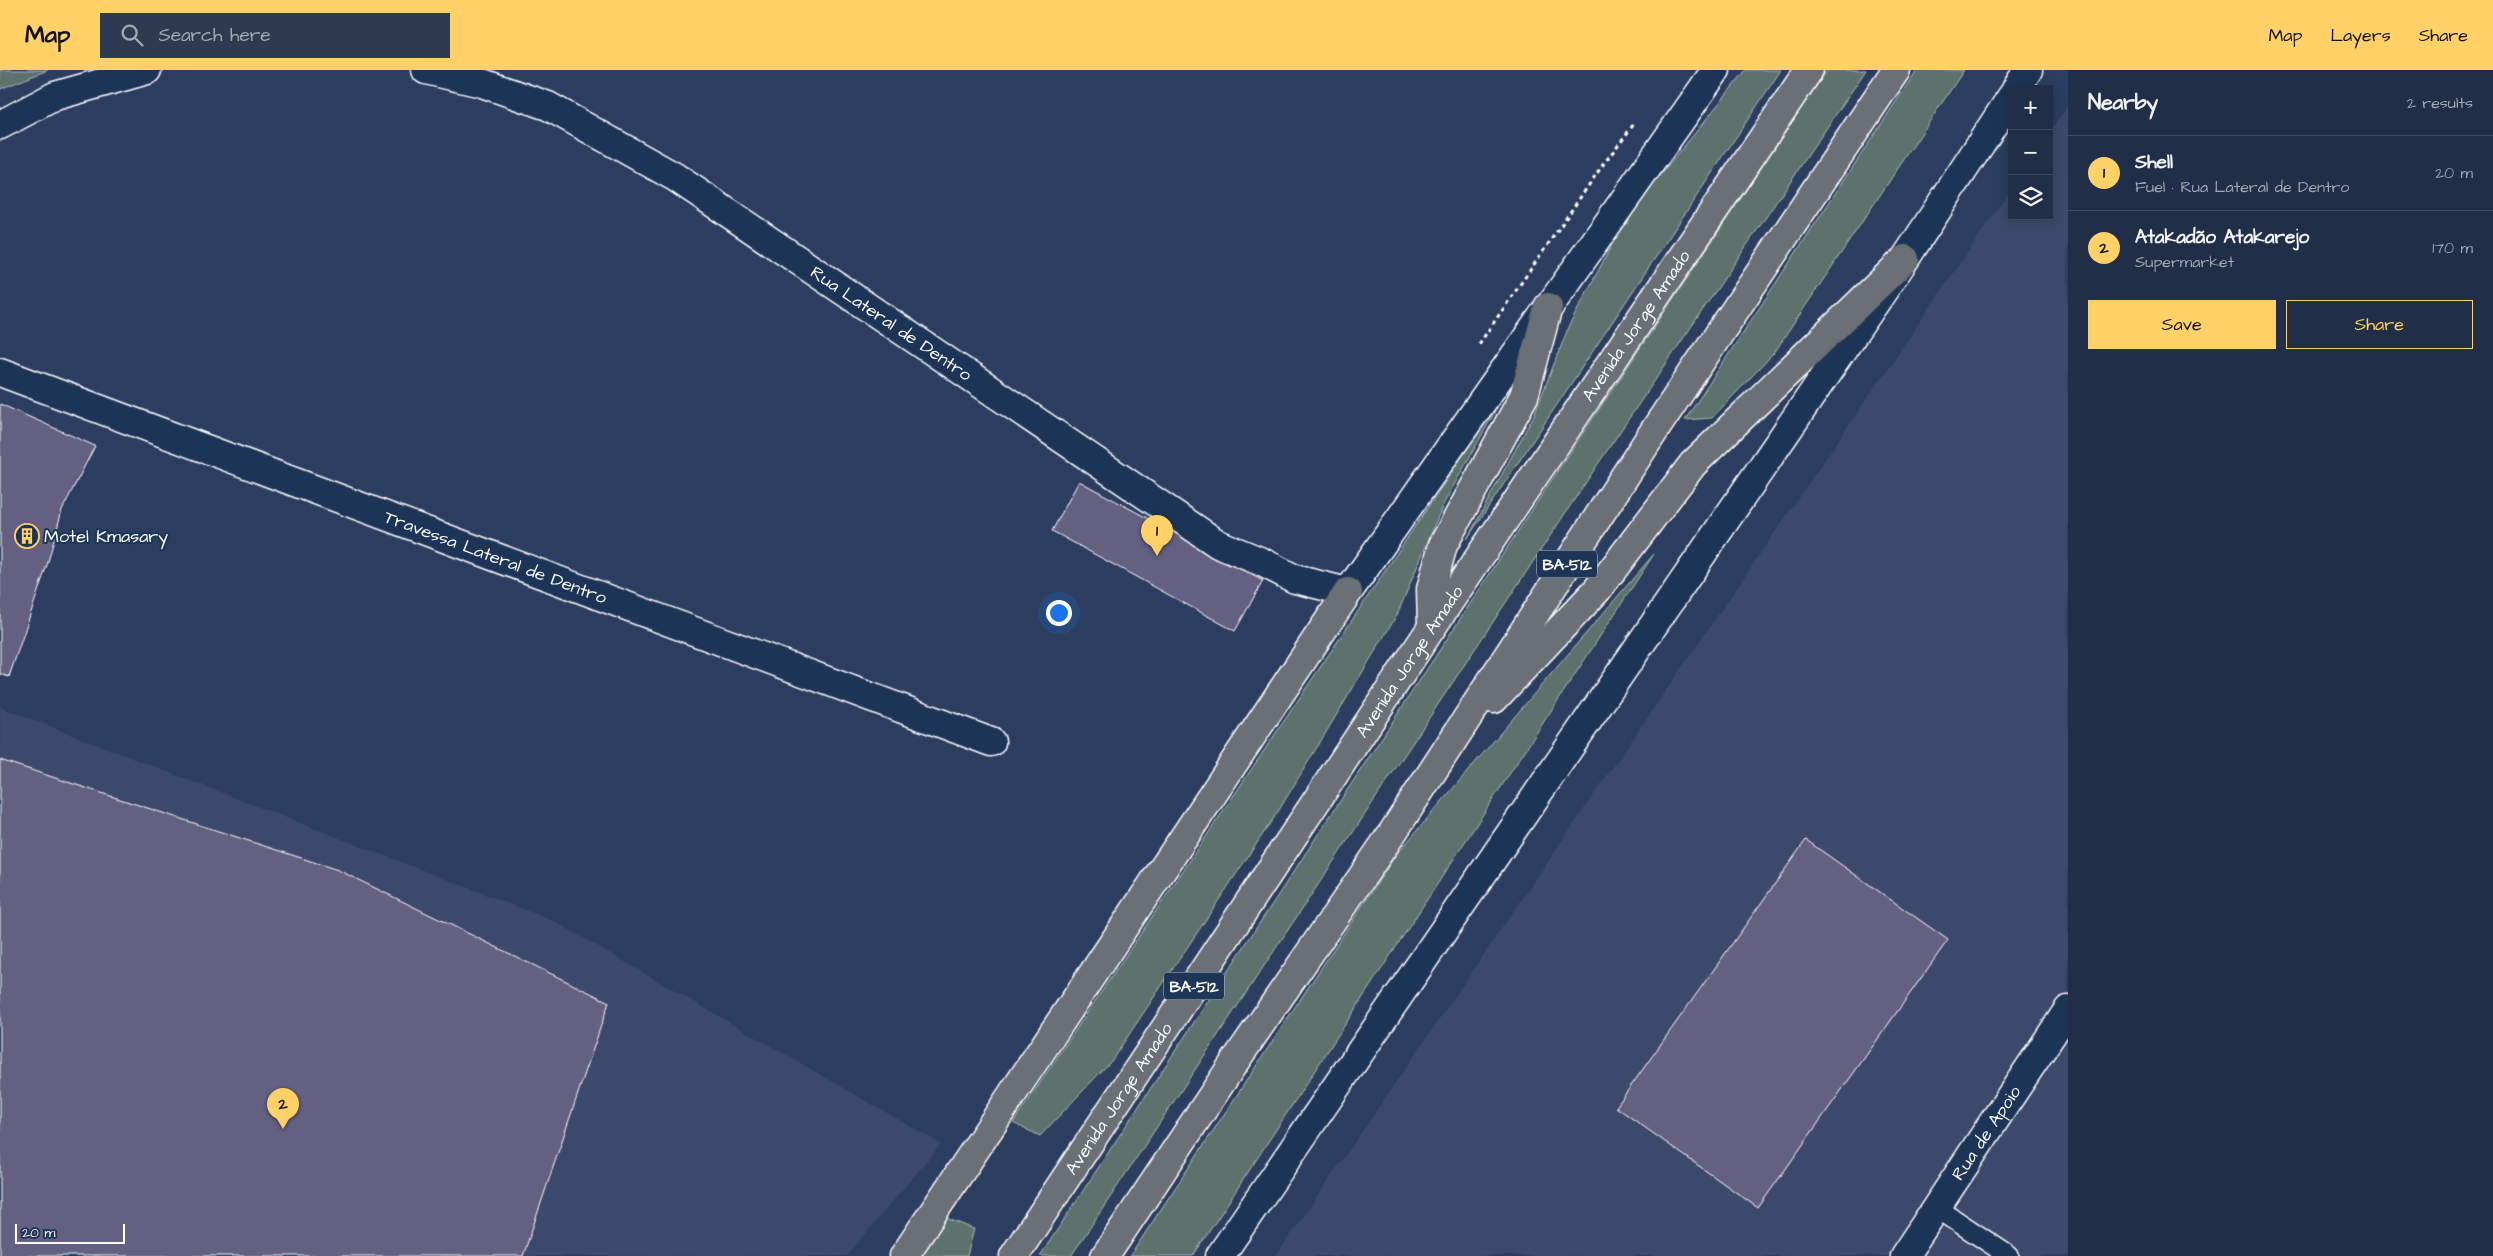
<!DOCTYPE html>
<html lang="en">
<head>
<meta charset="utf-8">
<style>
	body { margin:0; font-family:"Architects Daughter",sans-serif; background:#2d3a52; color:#f1f3f6 }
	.controls { position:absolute; right:15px; top:15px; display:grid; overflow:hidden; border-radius:0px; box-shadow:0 2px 12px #0003 }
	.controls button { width:45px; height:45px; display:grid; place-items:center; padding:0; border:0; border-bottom:1px solid #3d4a60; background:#202e48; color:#f1f3f6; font:25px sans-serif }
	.scale { position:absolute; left:15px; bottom:12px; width:110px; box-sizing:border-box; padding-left:5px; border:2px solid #fff; border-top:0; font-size:14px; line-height:18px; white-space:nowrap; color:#fff; -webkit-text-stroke:4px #1d3557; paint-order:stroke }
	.you { position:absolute; left:1058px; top:542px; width:18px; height:18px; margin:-12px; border:4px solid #fff; border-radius:50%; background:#1a73e8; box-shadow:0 0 0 8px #1a73e833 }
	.badge { display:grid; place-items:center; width:32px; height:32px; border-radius:50%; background:#ffd166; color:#111; font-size:16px; font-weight:700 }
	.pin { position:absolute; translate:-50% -41px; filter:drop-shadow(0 1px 2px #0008) }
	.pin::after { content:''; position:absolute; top:26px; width:18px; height:15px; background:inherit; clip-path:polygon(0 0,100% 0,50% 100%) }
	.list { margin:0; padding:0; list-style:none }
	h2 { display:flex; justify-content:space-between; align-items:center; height:65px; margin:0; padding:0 20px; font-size:21px }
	h2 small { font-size:16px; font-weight:400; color:#a2a8b4 }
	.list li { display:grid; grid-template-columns:32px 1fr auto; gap:15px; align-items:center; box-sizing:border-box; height:75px; padding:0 20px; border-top:1px solid #3d4a60 }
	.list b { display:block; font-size:19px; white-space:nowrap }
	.list p { margin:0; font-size:16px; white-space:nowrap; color:#a2a8b4 }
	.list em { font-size:16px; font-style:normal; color:#a2a8b4 }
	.actions { display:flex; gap:10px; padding:15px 20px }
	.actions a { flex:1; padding:11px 0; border:1px solid #ffd166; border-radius:0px; text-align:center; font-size:18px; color:#ffd166 }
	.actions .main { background:#ffd166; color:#111 }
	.icon { flex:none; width:28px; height:28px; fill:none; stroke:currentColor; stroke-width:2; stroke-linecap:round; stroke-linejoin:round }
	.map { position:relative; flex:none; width:2068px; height:1186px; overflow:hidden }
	header { display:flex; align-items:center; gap:30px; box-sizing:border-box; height:70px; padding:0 25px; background:#ffd166; color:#111 }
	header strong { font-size:24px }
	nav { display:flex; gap:28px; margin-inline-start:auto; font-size:18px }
	.search { width:350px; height:45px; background:#2d3a52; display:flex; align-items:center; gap:12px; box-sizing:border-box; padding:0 18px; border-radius:0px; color:#a2a8b4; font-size:19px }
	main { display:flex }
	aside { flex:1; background:#202e48 }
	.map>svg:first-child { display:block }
	.built { fill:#3c486a }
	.green { fill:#5d726d; stroke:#aeb8b6 }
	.building { fill:#636182; stroke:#fff }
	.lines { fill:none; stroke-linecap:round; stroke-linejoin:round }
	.lane-casing { stroke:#fff; stroke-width:22 }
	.street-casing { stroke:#fff; stroke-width:31 }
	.secondary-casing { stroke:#fff; stroke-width:31 }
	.primary-casing { stroke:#fff; stroke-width:31 }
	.highway-casing { stroke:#fff; stroke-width:31 }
	.path { stroke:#fff; stroke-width:3; stroke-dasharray:4 4; stroke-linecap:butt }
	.lane { stroke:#1d3557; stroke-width:19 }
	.street { stroke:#1d3557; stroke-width:28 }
	.secondary { stroke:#1d3557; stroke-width:28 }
	.primary { stroke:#6b6f75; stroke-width:28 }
	.highway { stroke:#6b6f75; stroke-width:28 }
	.labels { text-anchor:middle; stroke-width:4; stroke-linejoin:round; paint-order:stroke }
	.shield { fill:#1d3557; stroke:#bbc2cd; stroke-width:1 }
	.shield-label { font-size:16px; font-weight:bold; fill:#fff }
	.street-label { font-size:18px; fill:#fff; stroke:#1d3557 }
	.poi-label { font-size:18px; fill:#fff; stroke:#1d3557; text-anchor:start }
</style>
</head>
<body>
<header>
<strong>Map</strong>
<div class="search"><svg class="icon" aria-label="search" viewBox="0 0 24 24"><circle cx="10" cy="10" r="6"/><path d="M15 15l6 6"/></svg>Search here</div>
<nav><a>Map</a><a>Layers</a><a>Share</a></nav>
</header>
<main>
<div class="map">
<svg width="2068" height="1186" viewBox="0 0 2068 1186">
	<rect width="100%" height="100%" fill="#2b3e60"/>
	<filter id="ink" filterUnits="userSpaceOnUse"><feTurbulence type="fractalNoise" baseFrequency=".02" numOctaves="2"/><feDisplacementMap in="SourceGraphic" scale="10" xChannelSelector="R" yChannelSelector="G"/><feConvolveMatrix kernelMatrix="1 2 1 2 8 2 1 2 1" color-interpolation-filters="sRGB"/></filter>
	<g filter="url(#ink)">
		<path class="built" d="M2068,36v1150h-792l736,-1068v28h37v-83z
			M0,637l554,214 387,223 -94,112h-847z"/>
		<path class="green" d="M0,0h48l-48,19z
			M1746,0h35l-314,469 67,-124 35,-89 57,-108z
			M1827,0h39l-264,388 -531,798h-31l515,-781z
			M1917,0h47l-190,283 -62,65 -27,2z
			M1507,320l-64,115 -46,110 -118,195 -167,250 -72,76 -27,-13z
			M1654,484l-461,702h-63l266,-401z
			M946,1148l28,11 -7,27h-47z"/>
		<path class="building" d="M0,334l95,42 -33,64 -14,52 -39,115 -9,-3z
			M1079,411l184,100 -28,50 -183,-100z
			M0,690l338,110 271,132 -86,254h-523z
			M1806,770l142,100 -190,268 -142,-101z"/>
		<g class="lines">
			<defs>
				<path id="lane" d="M1937,1138l72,48"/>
				<g id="street">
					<path id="s1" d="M0,302l991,370"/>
					<path id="s2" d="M1904,1186l164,-246"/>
				</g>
				<g id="secondary">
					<path id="s3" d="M426,0l56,13 66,23 127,71 543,367 44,18 33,17 53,13 368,-522"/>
					<path d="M2016,19l12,-19"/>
					<path d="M0,55l55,-29 92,-26"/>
					<path d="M1220,1186l685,-997 107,-163"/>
				</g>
				<g id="primary">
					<path d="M1432,557l-1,-38 12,-44 81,-149 24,-89"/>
					<path d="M1494,629l103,-109 96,-126 212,-205"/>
					<path id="s4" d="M1014,1186l418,-629 377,-557"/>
					<path d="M1105,1186l133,-199 157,-228 265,-407 236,-352"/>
				</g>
				<path id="highway" d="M904,1186l444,-664"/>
			</defs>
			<use href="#lane" class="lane-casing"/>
			<use href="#street" class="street-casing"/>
			<use href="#secondary" class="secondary-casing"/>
			<use href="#primary" class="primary-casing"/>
			<use href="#highway" class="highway-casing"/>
			<path class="path" d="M1479,274l123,-178 32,-42"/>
			<use href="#lane" class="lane"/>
			<use href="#street" class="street"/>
			<use href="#secondary" class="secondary"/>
			<use href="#primary" class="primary"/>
			<use href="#highway" class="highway"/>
		</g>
	</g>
	<defs>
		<symbol id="building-ring" viewBox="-11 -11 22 22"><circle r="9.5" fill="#1d3557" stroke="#ffd166" stroke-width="1.5"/><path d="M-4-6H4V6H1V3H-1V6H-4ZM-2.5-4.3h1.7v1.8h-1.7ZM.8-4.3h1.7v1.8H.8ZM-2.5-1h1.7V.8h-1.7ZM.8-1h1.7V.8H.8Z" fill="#ffd166"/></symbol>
	</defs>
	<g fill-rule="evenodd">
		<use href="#building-ring" x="13" y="452" width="28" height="28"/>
	</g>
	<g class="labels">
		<g class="shield">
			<rect x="1537" y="480.5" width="60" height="27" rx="4"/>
			<rect x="1164" y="902.5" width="60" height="27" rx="4"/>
		</g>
		<g class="shield-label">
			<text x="1567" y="500">BA-512</text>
			<text x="1194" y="922">BA-512</text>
		</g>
		<g class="street-label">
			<text dy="6" stroke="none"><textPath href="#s3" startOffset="534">Rua Lateral de Dentro</textPath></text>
			<text dy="6" stroke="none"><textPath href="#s4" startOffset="1119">Avenida Jorge Amado</textPath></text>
			<text dy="6" stroke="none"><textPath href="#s1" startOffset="529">Travessa Lateral de Dentro</textPath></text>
			<text dy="6" stroke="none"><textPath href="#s4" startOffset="714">Avenida Jorge Amado</textPath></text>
			<text dy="6" stroke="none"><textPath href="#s4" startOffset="189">Avenida Jorge Amado</textPath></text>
			<text dy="6" stroke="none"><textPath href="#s2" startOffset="148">Rua de Apoio</textPath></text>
		</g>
		<g class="poi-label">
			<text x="44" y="472">Motel Kmasary</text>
		</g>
	</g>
</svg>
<div class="controls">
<button>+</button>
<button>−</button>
<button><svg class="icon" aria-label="layers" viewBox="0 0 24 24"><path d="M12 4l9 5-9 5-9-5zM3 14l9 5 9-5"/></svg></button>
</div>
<div class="scale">20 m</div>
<div class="you"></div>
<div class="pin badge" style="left:1157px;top:486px">1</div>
<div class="pin badge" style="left:283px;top:1059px">2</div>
</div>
<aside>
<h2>Nearby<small>2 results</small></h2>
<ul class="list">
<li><span class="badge">1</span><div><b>Shell</b><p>Fuel · Rua Lateral de Dentro</p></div><em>20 m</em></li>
<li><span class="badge">2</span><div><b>Atakadão Atakarejo</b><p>Supermarket</p></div><em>170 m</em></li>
</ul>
<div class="actions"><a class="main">Save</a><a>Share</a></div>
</aside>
</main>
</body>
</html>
